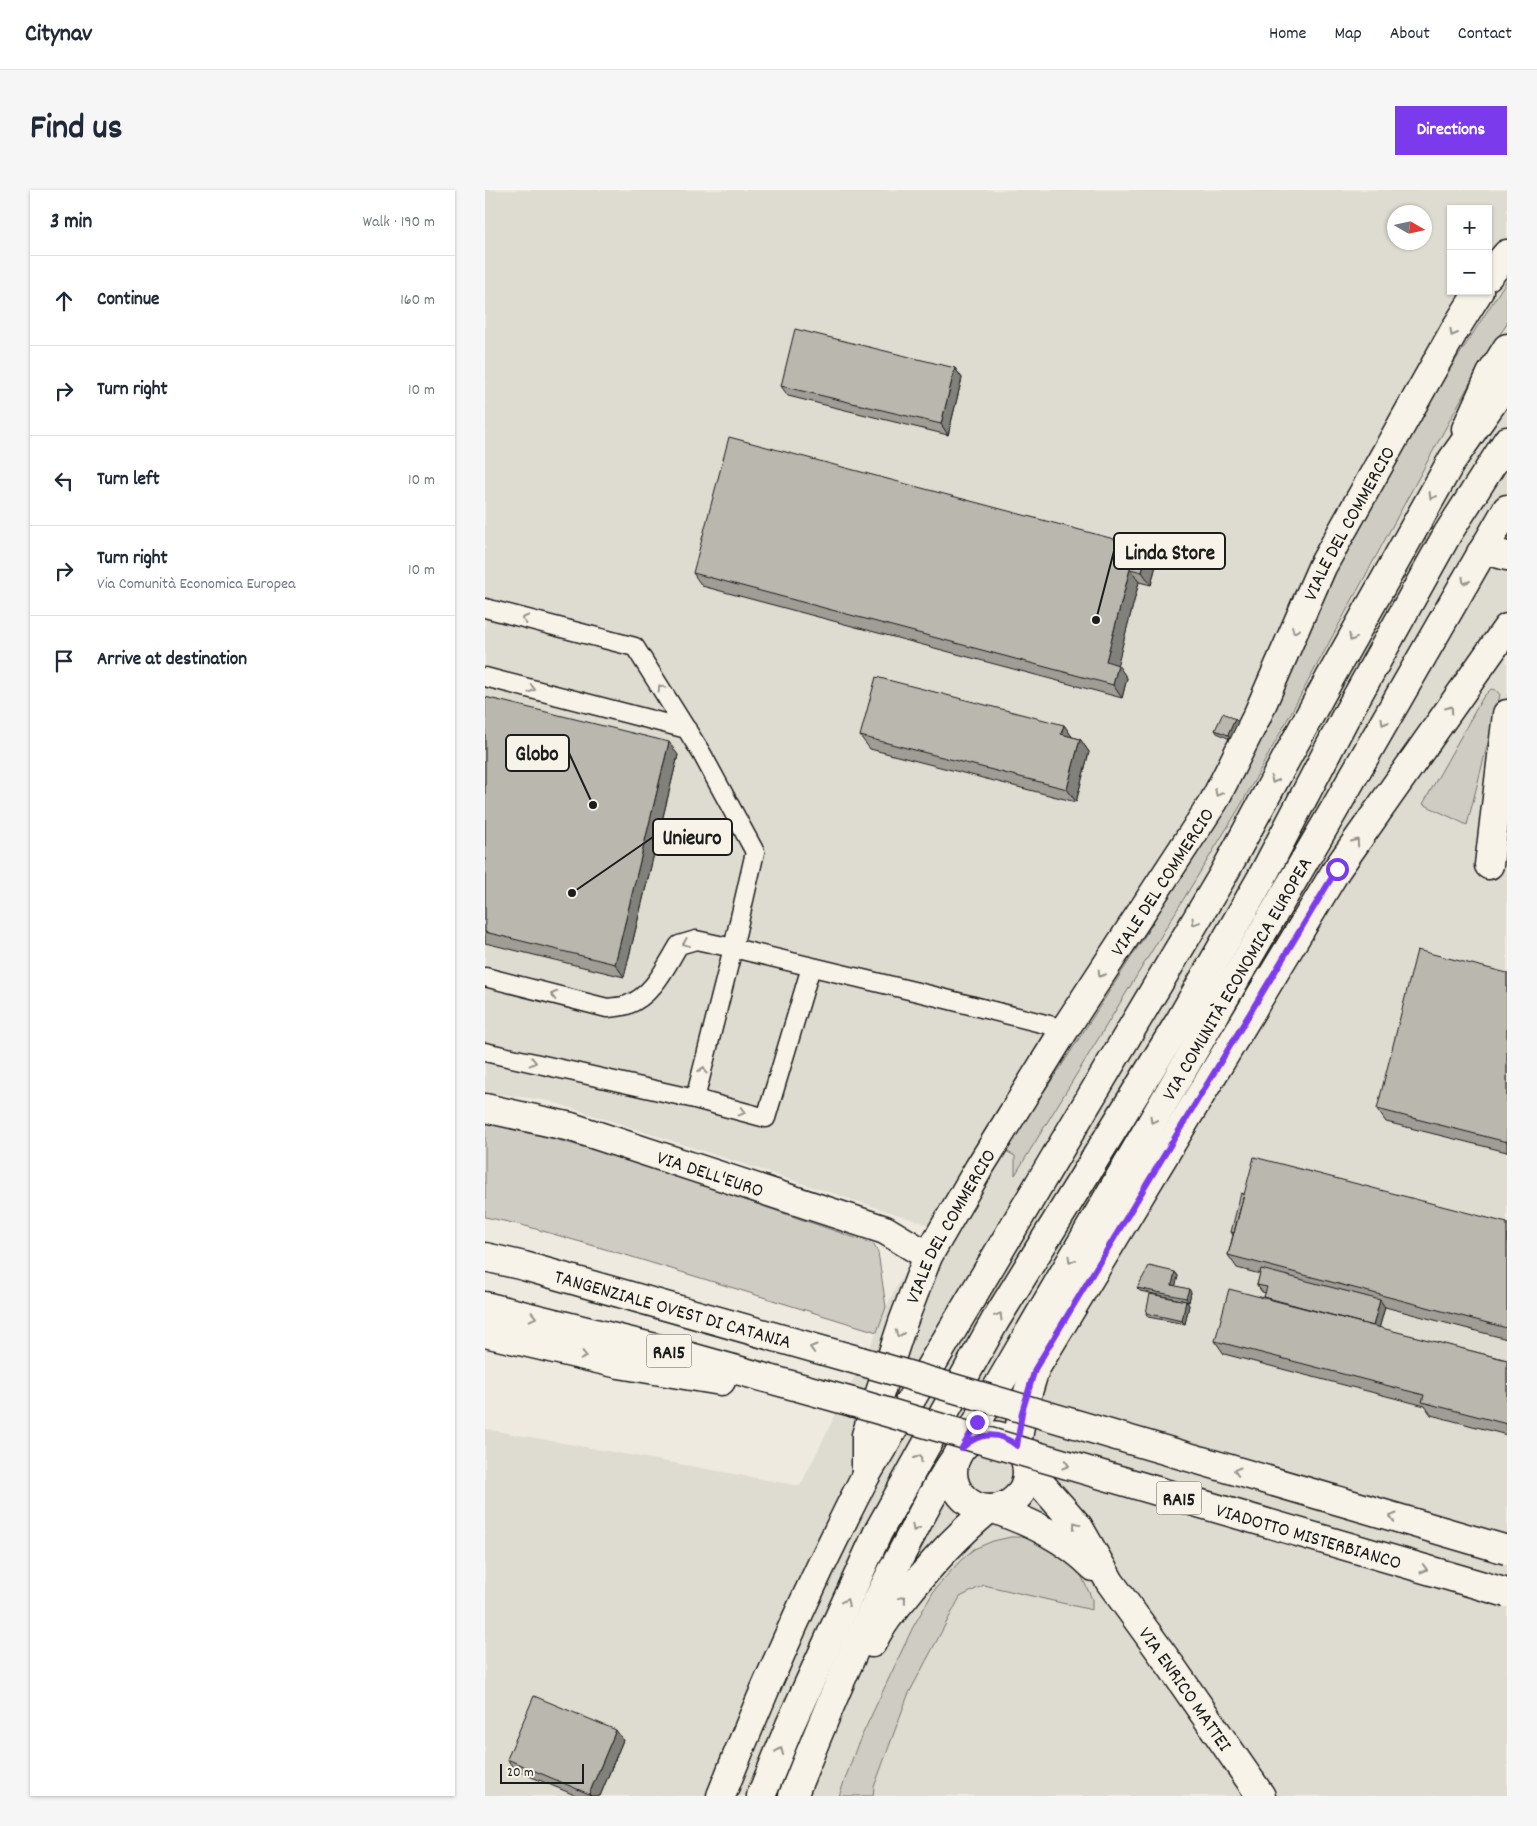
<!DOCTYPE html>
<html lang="en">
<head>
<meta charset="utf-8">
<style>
	body { margin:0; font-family:Dekko,sans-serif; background:#f6f6f7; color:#1f2937 }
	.controls { position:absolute; right:15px; top:15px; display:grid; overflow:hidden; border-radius:0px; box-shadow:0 1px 4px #0004 }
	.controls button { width:45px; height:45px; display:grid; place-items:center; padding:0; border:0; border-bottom:1px solid #e0e1e3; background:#fff; color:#1f2937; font:25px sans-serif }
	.compass { position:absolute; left:902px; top:15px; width:45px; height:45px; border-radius:50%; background:#fff; box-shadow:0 1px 4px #0004; rotate:99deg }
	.scale { position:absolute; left:15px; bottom:12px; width:84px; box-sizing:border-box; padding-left:5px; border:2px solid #1c1c1c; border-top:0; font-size:14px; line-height:18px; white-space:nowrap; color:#1c1c1c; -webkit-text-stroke:4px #f7f3e8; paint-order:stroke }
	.stop { position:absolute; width:15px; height:15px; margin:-11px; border:4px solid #7c3aed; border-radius:50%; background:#fff }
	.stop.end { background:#7c3aed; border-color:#fff; box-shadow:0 1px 5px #0008 }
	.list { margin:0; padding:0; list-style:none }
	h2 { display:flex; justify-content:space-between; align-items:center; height:65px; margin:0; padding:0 20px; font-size:21px }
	h2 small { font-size:16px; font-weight:400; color:#747a83 }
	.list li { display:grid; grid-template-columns:32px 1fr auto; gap:15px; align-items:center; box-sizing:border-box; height:90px; padding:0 20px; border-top:1px solid #e0e1e3 }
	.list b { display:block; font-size:19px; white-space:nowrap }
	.list p { margin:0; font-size:16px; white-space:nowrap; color:#747a83 }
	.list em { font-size:16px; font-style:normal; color:#747a83 }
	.icon { flex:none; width:28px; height:28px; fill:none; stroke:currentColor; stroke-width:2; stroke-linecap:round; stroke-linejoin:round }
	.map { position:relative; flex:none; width:1022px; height:1606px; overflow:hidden; border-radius:0px }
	header { display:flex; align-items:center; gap:30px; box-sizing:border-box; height:70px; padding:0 25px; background:#fff; border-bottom:1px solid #e0e1e3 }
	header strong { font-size:24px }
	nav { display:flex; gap:28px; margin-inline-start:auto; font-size:18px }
	.intro { display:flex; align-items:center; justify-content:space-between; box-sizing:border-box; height:120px; padding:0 30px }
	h1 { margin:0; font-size:35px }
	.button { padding:12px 22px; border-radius:0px; background:#7c3aed; color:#fff; font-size:18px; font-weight:700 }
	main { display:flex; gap:30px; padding:0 30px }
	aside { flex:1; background:#fff; border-radius:0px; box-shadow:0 1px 4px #0004 }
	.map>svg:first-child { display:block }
	.built { fill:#dedbd1; fill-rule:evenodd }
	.green { fill:#cfccc3; stroke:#767470 }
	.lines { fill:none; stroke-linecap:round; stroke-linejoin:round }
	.lane-casing { stroke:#1c1c1c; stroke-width:21 }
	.street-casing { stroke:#1c1c1c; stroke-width:31 }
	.secondary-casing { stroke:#1c1c1c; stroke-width:31 }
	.primary-casing { stroke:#1c1c1c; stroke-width:31 }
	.highway-casing { stroke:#1c1c1c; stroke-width:31 }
	.lane { stroke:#f7f3e8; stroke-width:18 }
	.street { stroke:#f7f3e8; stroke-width:28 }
	.secondary { stroke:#f7f3e8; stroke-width:28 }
	.primary { stroke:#f7f3e8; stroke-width:28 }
	.highway { stroke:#f7f3e8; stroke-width:28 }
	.highway-bridge-casing { stroke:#1c1c1c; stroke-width:31; stroke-linecap:butt }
	.highway-bridge { stroke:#f7f3e8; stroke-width:28 }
	.wall { fill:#a09d96; stroke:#1c1c1c }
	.shaded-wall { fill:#82807a; stroke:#1c1c1c }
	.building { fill:#bab7af; stroke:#1c1c1c }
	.oneway { stroke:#94928c }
	.route { stroke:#7c3aed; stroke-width:6 }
	.labels { text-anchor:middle; stroke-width:5; stroke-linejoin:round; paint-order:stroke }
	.shield { fill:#f7f3e8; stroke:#5e5c59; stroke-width:1 }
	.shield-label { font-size:19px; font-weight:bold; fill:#1c1c1c }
	.street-label { font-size:20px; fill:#1c1c1c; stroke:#f7f3e8 }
	.leader { fill:none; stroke:#1c1c1c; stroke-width:2 }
	.callout-dot { fill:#1c1c1c; stroke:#f7f3e8; stroke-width:2 }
	.callout { fill:#f7f3e8; stroke:#1c1c1c; stroke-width:2 }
	.callout-label { font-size:21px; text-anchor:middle; font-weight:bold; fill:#1c1c1c }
</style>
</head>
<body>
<header>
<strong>Citynav</strong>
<nav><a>Home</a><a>Map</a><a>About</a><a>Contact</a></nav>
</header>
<div class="intro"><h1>Find us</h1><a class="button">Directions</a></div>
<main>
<aside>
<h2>3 min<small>Walk · 190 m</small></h2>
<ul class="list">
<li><svg class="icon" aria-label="ahead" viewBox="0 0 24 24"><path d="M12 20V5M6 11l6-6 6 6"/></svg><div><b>Continue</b></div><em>160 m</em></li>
<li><svg class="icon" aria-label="right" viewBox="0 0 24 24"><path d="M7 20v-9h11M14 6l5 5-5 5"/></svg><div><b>Turn right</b></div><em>10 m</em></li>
<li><svg class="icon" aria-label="left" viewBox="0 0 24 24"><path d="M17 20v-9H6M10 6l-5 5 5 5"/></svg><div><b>Turn left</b></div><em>10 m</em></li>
<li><svg class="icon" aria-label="right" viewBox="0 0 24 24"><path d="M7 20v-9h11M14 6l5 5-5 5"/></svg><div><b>Turn right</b><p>Via Comunità Economica Europea</p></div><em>10 m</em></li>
<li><svg class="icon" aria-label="arrive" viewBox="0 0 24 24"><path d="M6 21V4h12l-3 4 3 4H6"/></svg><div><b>Arrive at destination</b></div></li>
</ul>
</aside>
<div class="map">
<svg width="1022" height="1606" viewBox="0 0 1022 1606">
	<rect width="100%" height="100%" fill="#eeeae0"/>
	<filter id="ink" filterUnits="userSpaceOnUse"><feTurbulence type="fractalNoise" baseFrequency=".02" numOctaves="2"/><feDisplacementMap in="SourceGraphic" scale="10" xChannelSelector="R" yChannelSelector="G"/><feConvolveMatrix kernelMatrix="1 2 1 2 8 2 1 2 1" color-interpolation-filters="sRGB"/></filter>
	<g filter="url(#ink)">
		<path class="built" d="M0,0h1022v1606h-1022v-367l315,57 77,-154 9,-25 44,-82 -380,-124 -65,-9zM966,19h37v82h-37zM909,22h30v30h-30z"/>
		<path class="green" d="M1022,90v44l-21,31 -22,39 -223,411 -226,370v-19l-11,-6 58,-85 81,-126 101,-169 34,-68 32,-79 27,-59 108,-187z
			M1006,499l5,1 4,5 -33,130 -44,-21 60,-107z
			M0,933l30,5 108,30 250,86 5,8 8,55 -9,25 -248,-76 -107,-31 -37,-8z
			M526,1347h19l46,27 16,35v11l-108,-25 -24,12 -52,98 -34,92 -1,9h-34l18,-50 56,-119 22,-38 25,-28 14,-12 19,-8z"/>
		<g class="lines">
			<defs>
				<path id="lane" d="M0,418l150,39 67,107 53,98 -22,96 193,46 139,35
					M0,487l202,52
					M0,787l122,31c7,-1 14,-1 20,-3 26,-9 39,-39 52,-60l17,-5 37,8 -38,151 -210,-47
					M210,909l71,19 45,-151"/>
				<g id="street">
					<path d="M1003,86l19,-22"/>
					<path d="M996,363l11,-1 15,4"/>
					<path d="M1004,675l18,-151"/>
					<path id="s1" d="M0,918l86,19 314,103 43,26"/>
					<path d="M532,1256l5,-34 13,-43 302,-500 170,-241"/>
					<path id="s2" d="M381,1285v-40l37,-113 25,-66 51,-88 86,-139 149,-228 43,-85 65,-149 132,-236 25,-40"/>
				</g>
				<g id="secondary">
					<path d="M981,239l25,-55 16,-26"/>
					<circle cx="505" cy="1282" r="37"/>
					<path id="s3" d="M477,1258l372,-638 173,-301"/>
					<path id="s4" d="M536,1261l19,32 38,43 32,56 61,84 90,130"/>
					<path d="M509,1319c38,14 71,29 100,58"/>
					<path d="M387,1453c8,-17 19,-30 31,-44 26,-33 53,-63 86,-90"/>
					<path d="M308,1606c34,-85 69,-170 113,-251 16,-31 31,-61 51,-89"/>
				</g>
				<path id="primary" d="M236,1606c43,-109 91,-216 145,-321l357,-600 107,-197 122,-218 55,-78
					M276,1606l29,-71 88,-193 117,-211 186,-302 81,-142 84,-161 102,-183 59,-92"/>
				<g id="highway">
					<path id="s5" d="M0,1067l39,9 336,95"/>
					<path d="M0,1116l191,47 176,49"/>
					<path d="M0,1143l134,31 102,17"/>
				</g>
			</defs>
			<use href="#lane" class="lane-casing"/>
			<use href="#street" class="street-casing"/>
			<use href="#secondary" class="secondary-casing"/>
			<use href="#primary" class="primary-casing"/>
			<use href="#highway" class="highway-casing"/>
			<use href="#lane" class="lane"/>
			<use href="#street" class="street"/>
			<use href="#secondary" class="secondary"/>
			<use href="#primary" class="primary"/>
			<use href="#highway" class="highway"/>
			<defs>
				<g id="highway-bridge">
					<path d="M375,1171l647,189"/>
					<path id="s6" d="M367,1212l655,191"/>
				</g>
			</defs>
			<use href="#highway-bridge" class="highway-bridge-casing"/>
			<use href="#highway-bridge" class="highway-bridge"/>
		</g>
		<path class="wall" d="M470,178l7,10 -14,57 -160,-39 -7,-10z
			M672,371l-6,24 -12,-3 -22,83 10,13 -5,20 -420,-112 -9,-13z
			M0,507l193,58 -54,222 -139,-34z
			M750,529l3,3 -8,17 -13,-6 -2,-3z
			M579,535l8,12 8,2 9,13 -13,50 -206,-53 -10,-13z
			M1022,783v179l-121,-30 -9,-13z
			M1022,1033v116l-122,-32 -6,21 128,32v75l-76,-20 -6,-9 -201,-52 -9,-13 50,-43 -1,-1 2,-4 -4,-1 -5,-7 3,-11 -23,-6 -9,-13 5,-20 -2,-3z
			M690,1082l3,4 -3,10 16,6 -2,10 -3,-1 3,4 -4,19 -37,-7 -2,-4 40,-12 -46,-10 -3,-3z
			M138,1550l-23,56h-23l-62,-26 -8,-11z"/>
		<path class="shaded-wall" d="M470,178l7,10 -14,57 -7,-11z
			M663,358l9,13 -6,24 -9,-13z
			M645,379l9,13 -24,92 -9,-13z
			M633,475l9,13 -5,20 -9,-13z
			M750,529l3,3 -8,17 -2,-4z
			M579,535l9,13 -12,-4z
			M595,549l9,13 -13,50 -9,-13z
			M184,552l9,13 -54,222 -9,-13z
			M690,1082l3,4 -3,12 -3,-3z
			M704,1099l2,3 -2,10 -3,-4z
			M895,1110l5,7 -7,26 -5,-7z
			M701,1111l3,4 -4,19 -3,-3z
			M131,1540l7,10 -23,56h-9l-2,-2z"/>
		<path class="building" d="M310,139l160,39 -14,56 -160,-38z
			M244,247l419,111 -6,24 -12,-3 -24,92 12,4 -5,20 -420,-112z
			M391,487l188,48 -3,9 19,5 -13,50 -207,-53z
			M0,507l184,45 -54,222 -130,-32z
			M738,523l12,6 -7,16 -13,-5z
			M932,760l90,23v169l-130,-33z
			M769,967l253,66v105l-279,-73z
			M756,1003l3,1 -10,39 -3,-1z
			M664,1076l26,6 -3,13 17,4 -3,9 -49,-10z
			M776,1079l119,31 -7,26 -109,-29 3,-10 -10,-2z
			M744,1099l278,71v64l-85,-22 2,-7 -209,-54z
			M665,1104l36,7 -4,20 -36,-8z
			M49,1506l82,34 -27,64 -82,-35z"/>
		<defs><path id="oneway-chevron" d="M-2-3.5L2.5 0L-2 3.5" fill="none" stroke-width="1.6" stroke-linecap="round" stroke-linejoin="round" transform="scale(1.25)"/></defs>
		<g class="oneway">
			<use href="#oneway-chevron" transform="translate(968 143) rotate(120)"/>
			<use href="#oneway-chevron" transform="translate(947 306) rotate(120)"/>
			<use href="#oneway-chevron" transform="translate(980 391) rotate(120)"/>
			<use href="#oneway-chevron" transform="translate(40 429) rotate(-166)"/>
			<use href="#oneway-chevron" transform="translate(810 440) rotate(114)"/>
			<use href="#oneway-chevron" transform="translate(867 448) rotate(119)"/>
			<use href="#oneway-chevron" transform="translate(176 498) rotate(-122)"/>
			<use href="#oneway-chevron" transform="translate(47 499) rotate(14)"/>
			<use href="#oneway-chevron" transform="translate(965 519) rotate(-55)"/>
			<use href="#oneway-chevron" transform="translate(899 532) rotate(120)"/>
			<use href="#oneway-chevron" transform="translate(789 590) rotate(118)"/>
			<use href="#oneway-chevron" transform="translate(733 603) rotate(117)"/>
			<use href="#oneway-chevron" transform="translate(871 652) rotate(-55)"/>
			<use href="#oneway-chevron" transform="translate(710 732) rotate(121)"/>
			<use href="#oneway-chevron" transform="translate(201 753) rotate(158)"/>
			<use href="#oneway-chevron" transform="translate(616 784) rotate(123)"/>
			<use href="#oneway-chevron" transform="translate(69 805) rotate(-166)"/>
			<use href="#oneway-chevron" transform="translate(48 872) rotate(13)"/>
			<use href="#oneway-chevron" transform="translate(218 880) rotate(-76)"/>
			<use href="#oneway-chevron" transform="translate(257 922) rotate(15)"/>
			<use href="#oneway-chevron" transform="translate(668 930) rotate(120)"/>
			<use href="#oneway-chevron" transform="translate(586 1070) rotate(120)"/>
			<use href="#oneway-chevron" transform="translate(514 1126) rotate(-59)"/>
			<use href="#oneway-chevron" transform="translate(48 1127) rotate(13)"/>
			<use href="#oneway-chevron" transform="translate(414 1144) rotate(109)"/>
			<use href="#oneway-chevron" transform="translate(328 1158) rotate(-164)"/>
			<use href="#oneway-chevron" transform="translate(99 1166) rotate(13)"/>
			<use href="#oneway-chevron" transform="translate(434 1268) rotate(-61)"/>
			<use href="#oneway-chevron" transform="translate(581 1275) rotate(16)"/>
			<use href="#oneway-chevron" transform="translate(752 1281) rotate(-164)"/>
			<use href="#oneway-chevron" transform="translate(908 1327) rotate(-164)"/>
			<use href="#oneway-chevron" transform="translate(591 1335) rotate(-127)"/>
			<use href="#oneway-chevron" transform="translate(430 1338) rotate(118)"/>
			<use href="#oneway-chevron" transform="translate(939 1379) rotate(16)"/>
			<use href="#oneway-chevron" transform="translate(418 1409) rotate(-51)"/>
			<use href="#oneway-chevron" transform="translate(361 1412) rotate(-65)"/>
			<use href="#oneway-chevron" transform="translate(295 1561) rotate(-68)"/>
		</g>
	</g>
	<g class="lines" filter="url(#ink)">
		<path class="route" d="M492,1232l-15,26c17,-16 37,-17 55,-2l5,-34 13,-43 302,-500"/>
	</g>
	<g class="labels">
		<g class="shield">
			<rect x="161.5" y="1144.5" width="45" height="33" rx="4"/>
			<rect x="671.5" y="1291.5" width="45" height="33" rx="4"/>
		</g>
		<g class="shield-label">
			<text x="184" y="1168">RA15</text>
			<text x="694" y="1315">RA15</text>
		</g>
		<g class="street-label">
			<text dy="7" stroke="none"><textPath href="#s2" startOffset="1076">VIALE DEL COMMERCIO</textPath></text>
			<text dy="7" stroke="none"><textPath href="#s2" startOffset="671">VIALE DEL COMMERCIO</textPath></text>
			<text dy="7" stroke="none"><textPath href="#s3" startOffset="544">VIA COMUNITÀ ECONOMICA EUROPEA</textPath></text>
			<text dy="7" stroke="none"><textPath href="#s1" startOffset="235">VIA DELL'EURO</textPath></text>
			<text dy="7" stroke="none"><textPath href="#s2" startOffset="266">VIALE DEL COMMERCIO</textPath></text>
			<text dy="7" stroke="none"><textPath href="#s5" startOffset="195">TANGENZIALE OVEST DI CATANIA</textPath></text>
			<text dy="7" stroke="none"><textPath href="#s6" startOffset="476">VIADOTTO MISTERBIANCO</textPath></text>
			<text dy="7" stroke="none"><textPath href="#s4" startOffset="290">VIA ENRICO MATTEI</textPath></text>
		</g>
	</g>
	<path class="leader" d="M611 430L629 361M108 615L84 563M87 703L168 647"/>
	<g class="callout-dot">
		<circle cx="611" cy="430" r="5"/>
		<circle cx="108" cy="615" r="5"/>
		<circle cx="87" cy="703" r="5"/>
	</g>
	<g class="callout">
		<rect x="629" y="343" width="111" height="36" rx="5"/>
		<rect x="21" y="545" width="63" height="36" rx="5"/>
		<rect x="168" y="629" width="79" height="36" rx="5"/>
	</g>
	<g class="callout-label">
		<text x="685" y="369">Linda Store</text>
		<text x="52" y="570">Globo</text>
		<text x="207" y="654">Unieuro</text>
	</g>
</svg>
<div class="controls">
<button>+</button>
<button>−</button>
</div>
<svg class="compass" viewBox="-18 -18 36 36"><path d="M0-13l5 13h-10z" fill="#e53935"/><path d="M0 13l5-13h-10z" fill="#747a83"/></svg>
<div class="scale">20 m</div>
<div class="stop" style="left:852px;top:679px"></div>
<div class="stop end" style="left:492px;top:1232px"></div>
</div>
</main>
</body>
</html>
